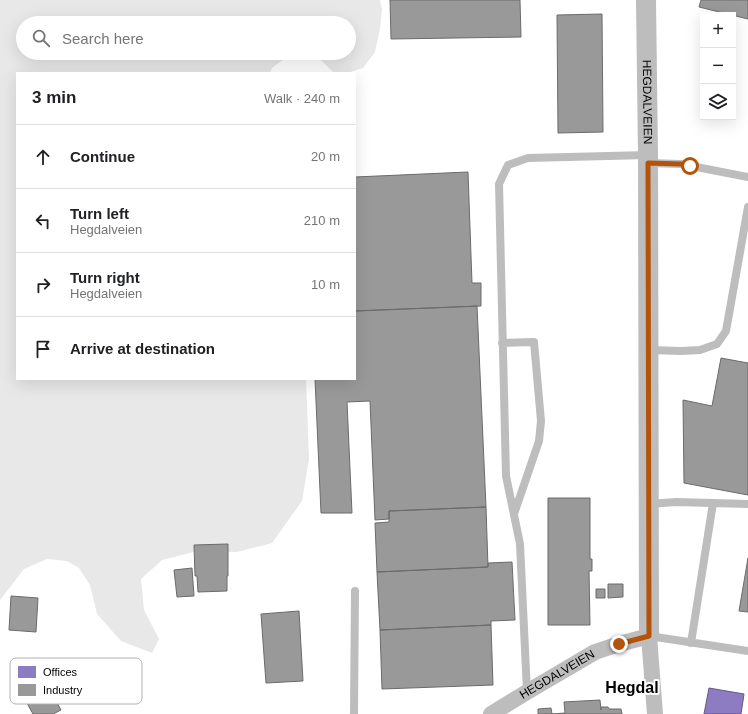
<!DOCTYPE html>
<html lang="en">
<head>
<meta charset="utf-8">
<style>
	body { margin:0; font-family:Arial,sans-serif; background:#f2f2f2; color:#202124 }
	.controls { position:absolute; right:12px; top:12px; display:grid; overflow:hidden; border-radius:0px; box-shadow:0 4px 16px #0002 }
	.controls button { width:36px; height:36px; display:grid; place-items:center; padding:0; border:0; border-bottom:1px solid #e0e0e0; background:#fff; color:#202124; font:20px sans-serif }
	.stop { position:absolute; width:12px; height:12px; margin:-9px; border:3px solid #b45309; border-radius:50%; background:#fff }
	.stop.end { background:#b45309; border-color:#fff; box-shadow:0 1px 4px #0008 }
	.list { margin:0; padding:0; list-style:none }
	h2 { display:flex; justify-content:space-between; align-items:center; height:52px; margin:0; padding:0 16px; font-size:17px }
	h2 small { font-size:13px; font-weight:400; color:#757577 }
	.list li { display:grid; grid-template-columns:26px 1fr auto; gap:12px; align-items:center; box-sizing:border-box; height:64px; padding:0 16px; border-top:1px solid #e0e0e0 }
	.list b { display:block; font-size:15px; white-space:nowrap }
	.list p { margin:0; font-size:13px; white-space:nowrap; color:#757577 }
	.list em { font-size:13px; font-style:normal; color:#757577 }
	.icon { flex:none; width:22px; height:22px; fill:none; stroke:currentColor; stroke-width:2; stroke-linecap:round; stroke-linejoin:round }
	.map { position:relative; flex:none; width:748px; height:714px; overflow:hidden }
	.search { position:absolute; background:#fff; box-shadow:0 4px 16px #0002; left:16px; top:16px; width:340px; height:44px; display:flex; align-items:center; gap:10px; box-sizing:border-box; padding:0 14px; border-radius:22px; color:#757577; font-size:15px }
	.panel { position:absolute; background:#fff; box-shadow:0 4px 16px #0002; left:16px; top:72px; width:340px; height:308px; border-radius:0px }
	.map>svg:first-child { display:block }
	.green { fill:#e8e8e8; fill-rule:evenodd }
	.offices { fill:#8e7cc3; stroke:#635788 }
	.industry { fill:#999; stroke:#6b6b6b }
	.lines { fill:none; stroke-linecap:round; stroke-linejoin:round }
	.service { stroke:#bdbdbd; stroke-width:8 }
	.minor { stroke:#bdbdbd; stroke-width:16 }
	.tertiary { stroke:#bdbdbd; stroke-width:20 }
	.route { stroke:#b45309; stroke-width:5 }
	.labels { text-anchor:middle; stroke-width:4; stroke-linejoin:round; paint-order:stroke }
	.street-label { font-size:12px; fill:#000; stroke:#fff }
	.district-label { font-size:16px; font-weight:bold; fill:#000; stroke:#fff }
	.key { fill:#fff; stroke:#b2b2b2; stroke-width:1 }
	.key-label { font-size:11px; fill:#000 }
</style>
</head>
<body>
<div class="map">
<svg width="748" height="714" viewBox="0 0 748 714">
	<rect width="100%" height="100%" fill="#fff"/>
	<path class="green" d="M0,0h380l2,9 -2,20 -5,23 -12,16 -16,5h-8l-6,-1 -11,-11 -14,-7 -20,2 -16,12 -2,5h-253v306h289l3,80 -7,42 -30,42 -35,9h-43l-32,8 -21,19 3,31 15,29 -7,14 -31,-12 -24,-27 -7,-29 -11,-17 -12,-7 -20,-2 -23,10 -24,31zM23,23h326v30h-326z"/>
	<path class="offices" d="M709,688l35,6 -3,20h-37z"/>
	<path class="industry" d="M390,0h130l1,37 -130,2z
		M701,0h47v19l-49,-12z
		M602,14l1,118 -45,1 -1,-118z
		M468,172l4,111h9v23l-126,5v-134z
		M477,306l9,201 -97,4v8l-14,1 -5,-119 -23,1 5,111h-31l-6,-134h40v-68z
		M721,358l27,5v132l-64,-12 -1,-83 29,6z
		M548,498h42v61h2v12h-3l1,54h-42z
		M486,507l2,60 -111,5 -2,-49 14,-1v-11z
		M228,544v32h-1v15l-29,1 -1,-16h-2l-1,-31z
		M748,558v54l-9,-1z
		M512,562l3,58 -24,1v4l-111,5 -3,-58 111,-5v-4z
		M192,568l2,28 -17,1 -3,-27z
		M608,584h15v13l-15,1z
		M596,589h9v9h-9z
		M11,596l27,2 -2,34 -27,-2z
		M299,611l4,70 -37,2 -5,-69z
		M491,625l2,60 -111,4 -2,-59z
		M42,674l19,36 -8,4h-20l-15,-27z
		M600,700l1,10v-3h7l1,2h12l1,5h-84v-5l13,-1 1,6 13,-1 -1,-11z"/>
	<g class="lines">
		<path class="service" d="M648,163l33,1 67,13
			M502,343l32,-1 7,79 -2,20 -25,73
			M649,350l32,1 19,-1 17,-6 9,-13 22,-124
			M649,504l27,-2 72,2
			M649,636l99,15
			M691,643l22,-140
			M527,692l-7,-148 -14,-68 -7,-292 9,-19 20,-7 120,-3
			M354,714l1,-123"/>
		<path class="minor" id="s1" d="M491,714l36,-22 68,-40 24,-8 30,-8 6,78"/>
		<path class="tertiary" id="s2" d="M646,0l2,155 1,481"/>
	</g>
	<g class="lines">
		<path class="route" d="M619,644l30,-8 -1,-473 33,1 9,2"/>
	</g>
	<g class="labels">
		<g class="street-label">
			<text dy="4" stroke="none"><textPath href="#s2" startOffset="102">HEGDALVEIEN</textPath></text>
			<text dy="4" stroke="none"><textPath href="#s1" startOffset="77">HEGDALVEIEN</textPath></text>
		</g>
		<g class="district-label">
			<text x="632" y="693">Hegdal</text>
		</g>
	</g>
	<rect x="10" y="658" width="132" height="46" rx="6" class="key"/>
	<rect x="18" y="666" width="18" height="12" fill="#8e7cc3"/>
	<rect x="18" y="684" width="18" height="12" fill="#999"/>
	<g class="key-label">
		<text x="43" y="676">Offices</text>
		<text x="43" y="694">Industry</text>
	</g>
</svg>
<div class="controls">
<button>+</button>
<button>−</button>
<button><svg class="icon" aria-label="layers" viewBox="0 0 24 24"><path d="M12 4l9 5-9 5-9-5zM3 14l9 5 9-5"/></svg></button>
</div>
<div class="stop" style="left:690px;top:166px"></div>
<div class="stop end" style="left:619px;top:644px"></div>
<div class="search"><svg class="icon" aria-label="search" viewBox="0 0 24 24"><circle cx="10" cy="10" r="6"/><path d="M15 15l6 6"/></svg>Search here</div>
<section class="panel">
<h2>3 min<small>Walk · 240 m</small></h2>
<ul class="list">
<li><svg class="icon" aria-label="ahead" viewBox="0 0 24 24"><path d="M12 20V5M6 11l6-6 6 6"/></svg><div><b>Continue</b></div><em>20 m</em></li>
<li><svg class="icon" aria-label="left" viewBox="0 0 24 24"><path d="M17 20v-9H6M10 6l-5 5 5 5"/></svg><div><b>Turn left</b><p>Hegdalveien</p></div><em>210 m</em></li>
<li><svg class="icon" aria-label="right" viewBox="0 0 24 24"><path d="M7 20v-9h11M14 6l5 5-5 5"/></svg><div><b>Turn right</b><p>Hegdalveien</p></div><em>10 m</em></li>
<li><svg class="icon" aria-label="arrive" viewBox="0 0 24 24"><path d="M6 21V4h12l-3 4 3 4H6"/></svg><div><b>Arrive at destination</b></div></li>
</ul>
</section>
</div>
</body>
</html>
